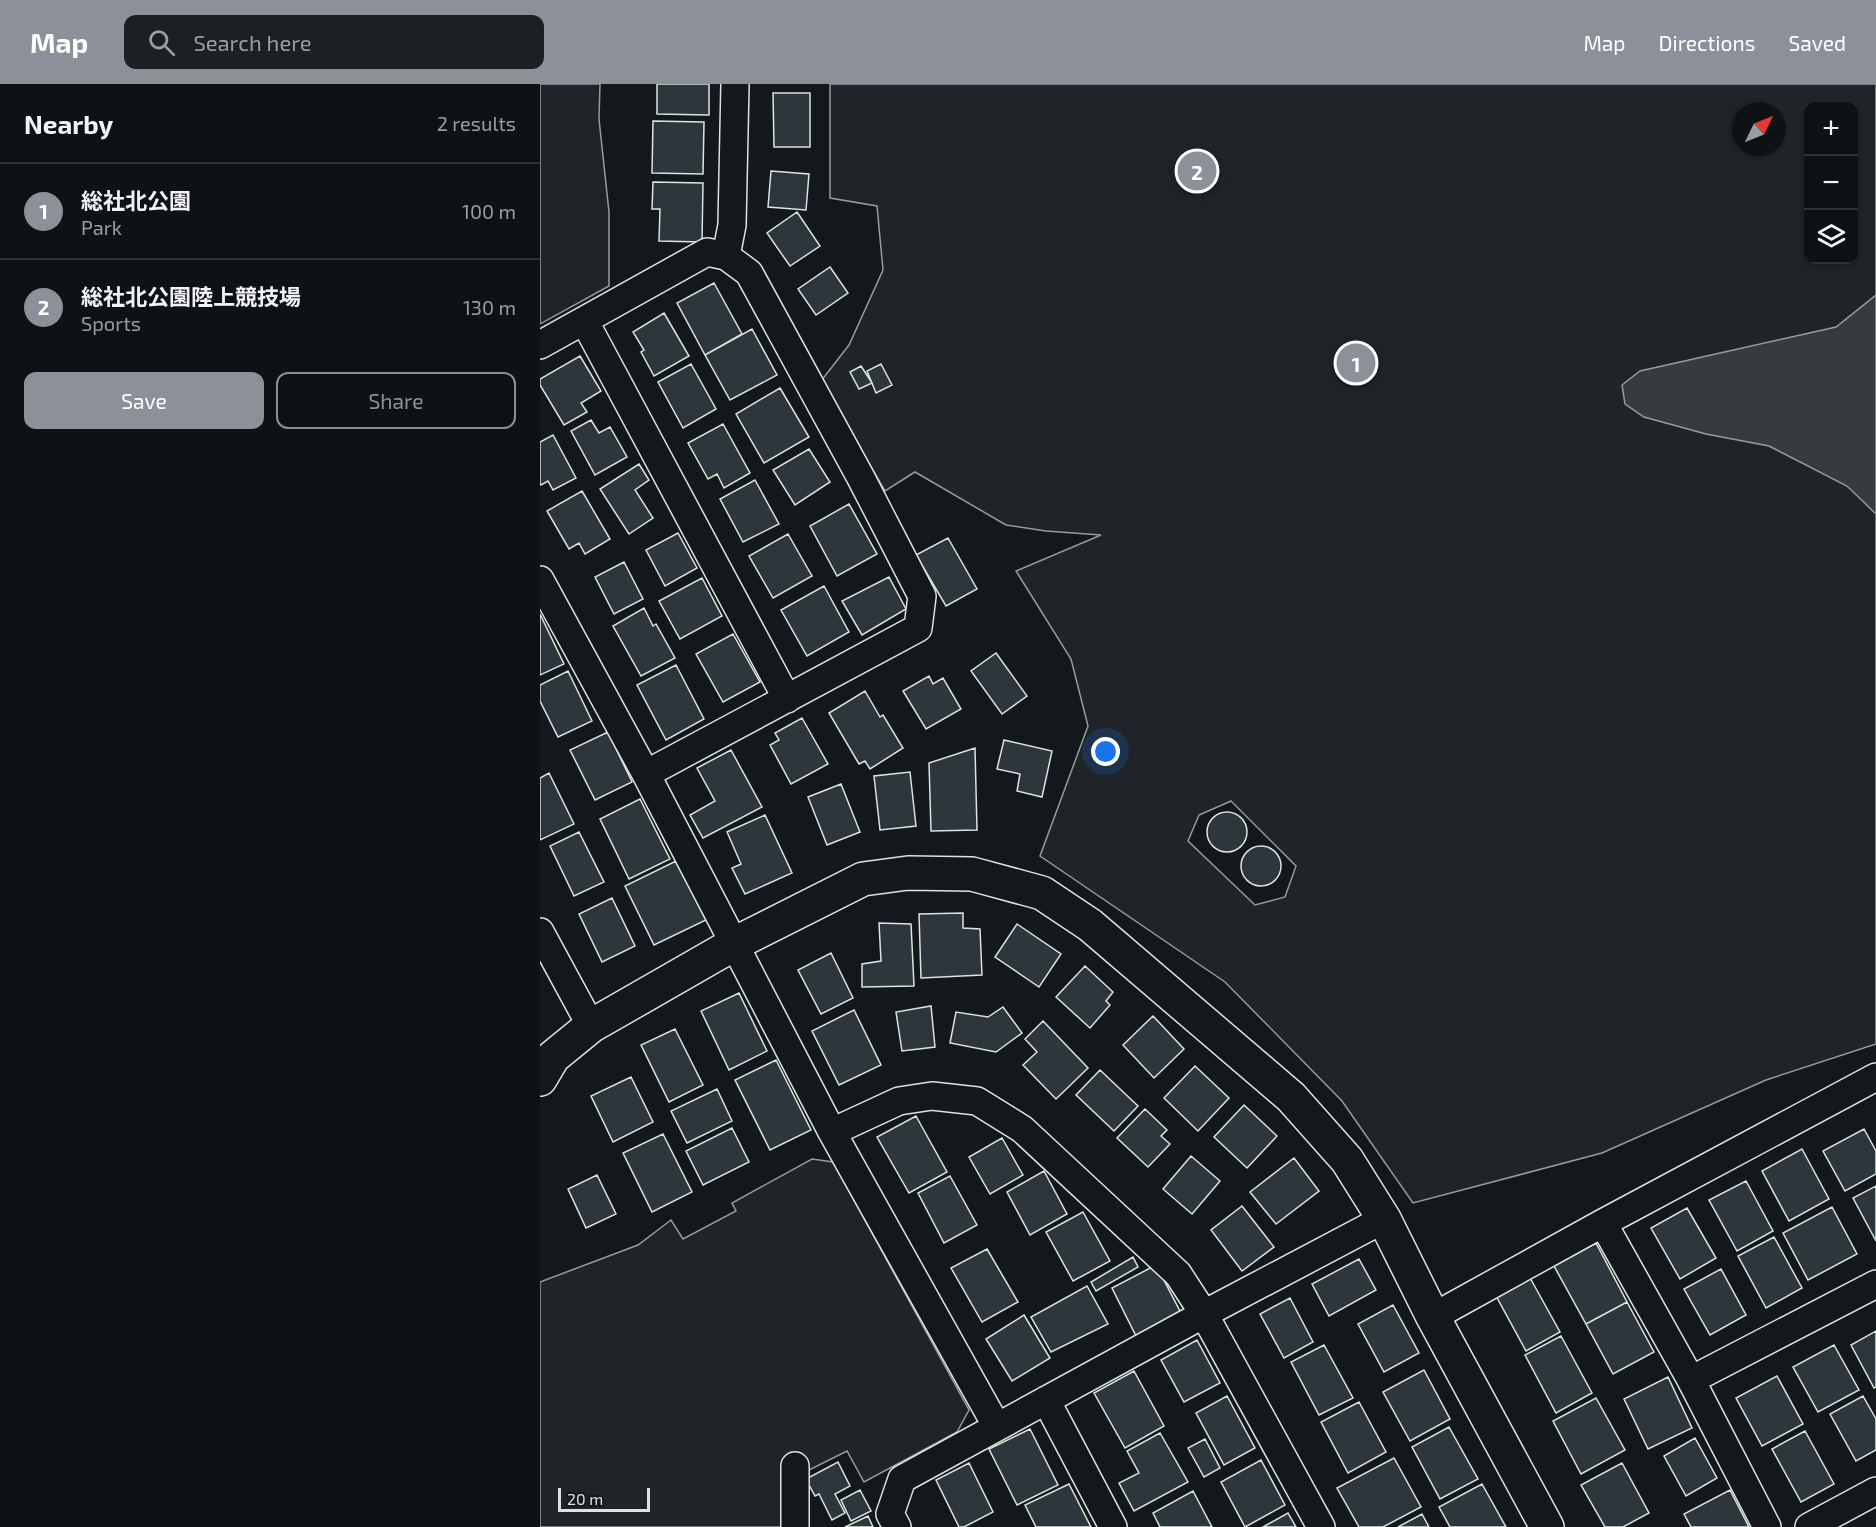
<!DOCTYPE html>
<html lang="en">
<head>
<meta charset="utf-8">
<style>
	body { margin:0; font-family:"Exo 2","Noto Sans JP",sans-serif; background:#1d2022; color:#f1f3f6 }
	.controls { position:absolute; right:18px; top:18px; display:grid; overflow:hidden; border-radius:12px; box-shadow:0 2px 4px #0004 }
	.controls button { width:54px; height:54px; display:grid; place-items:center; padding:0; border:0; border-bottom:2px solid #2f3234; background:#0f1215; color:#f1f3f6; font:30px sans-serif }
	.compass { position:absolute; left:1192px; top:18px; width:54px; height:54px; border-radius:50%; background:#0f1215; box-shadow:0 2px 4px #0004; rotate:47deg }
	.scale { position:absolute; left:18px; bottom:15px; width:92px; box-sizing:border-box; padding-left:6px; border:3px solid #d8e6dc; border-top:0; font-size:16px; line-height:21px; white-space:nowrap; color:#d8e6dc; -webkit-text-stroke:4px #14181c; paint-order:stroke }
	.you { position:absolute; left:566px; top:668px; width:21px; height:21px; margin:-15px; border:4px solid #fff; border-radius:50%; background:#1a73e8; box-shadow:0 0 0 9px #1a73e833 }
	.badge { display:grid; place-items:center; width:39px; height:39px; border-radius:50%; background:#8c9099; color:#fff; font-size:20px; font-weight:700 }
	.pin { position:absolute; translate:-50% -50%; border:3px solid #fff; box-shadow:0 2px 6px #0006 }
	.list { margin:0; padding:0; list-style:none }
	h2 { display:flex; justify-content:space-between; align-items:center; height:78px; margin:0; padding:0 24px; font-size:26px }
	h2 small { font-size:20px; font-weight:400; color:#9b9ea0 }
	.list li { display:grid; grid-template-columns:39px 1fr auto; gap:18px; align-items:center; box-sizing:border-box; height:96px; padding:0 24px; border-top:2px solid #2f3234 }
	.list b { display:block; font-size:22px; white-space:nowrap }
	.list p { margin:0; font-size:20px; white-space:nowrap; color:#9b9ea0 }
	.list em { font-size:20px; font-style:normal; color:#9b9ea0 }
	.actions { display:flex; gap:12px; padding:18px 24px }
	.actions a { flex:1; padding:14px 0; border:2px solid #8c9099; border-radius:12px; text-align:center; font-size:21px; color:#8c9099 }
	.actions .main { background:#8c9099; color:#fff }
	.icon { flex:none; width:33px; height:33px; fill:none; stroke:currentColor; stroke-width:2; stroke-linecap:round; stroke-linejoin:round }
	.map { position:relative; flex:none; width:1336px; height:1443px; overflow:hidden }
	header { display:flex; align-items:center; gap:36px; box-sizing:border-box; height:84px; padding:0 30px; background:#8c9099; color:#fff }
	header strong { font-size:28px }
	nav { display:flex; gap:33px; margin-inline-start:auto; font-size:21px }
	.search { width:420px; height:54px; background:#1d2022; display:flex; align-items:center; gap:15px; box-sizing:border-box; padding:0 21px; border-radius:12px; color:#9b9ea0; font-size:22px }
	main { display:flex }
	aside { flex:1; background:#0f1215 }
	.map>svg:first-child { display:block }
	.green { fill:#202428; stroke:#939e99; stroke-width:1.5; fill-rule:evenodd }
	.water { fill:#363b3e; stroke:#939e99; stroke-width:1.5 }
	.building { fill:#2c363c; stroke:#d8e6dc; stroke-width:1.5 }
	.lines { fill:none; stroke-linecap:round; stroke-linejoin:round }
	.street-casing { stroke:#d8e6dc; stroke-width:30 }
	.secondary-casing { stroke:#d8e6dc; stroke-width:36 }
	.street { stroke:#14181c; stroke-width:27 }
	.secondary { stroke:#14181c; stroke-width:33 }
</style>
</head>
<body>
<header>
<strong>Map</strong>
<div class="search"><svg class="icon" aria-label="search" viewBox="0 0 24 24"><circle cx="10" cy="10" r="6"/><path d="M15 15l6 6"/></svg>Search here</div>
<nav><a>Map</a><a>Directions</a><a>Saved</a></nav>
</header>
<main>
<aside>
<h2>Nearby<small>2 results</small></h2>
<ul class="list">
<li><span class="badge">1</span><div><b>総社北公園</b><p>Park</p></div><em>100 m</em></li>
<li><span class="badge">2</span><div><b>総社北公園陸上競技場</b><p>Sports</p></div><em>130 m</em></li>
</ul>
<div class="actions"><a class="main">Save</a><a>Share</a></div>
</aside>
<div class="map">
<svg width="1336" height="1443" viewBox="0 0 1336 1443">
	<rect width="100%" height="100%" fill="#14181c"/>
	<path class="green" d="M0,0h60l-1,35 10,93v74l-69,38z
		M290,0h1046v960l-110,36 -164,73 -189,50 -71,-102 -117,-119 -185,-126 48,-130 -17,-67 -55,-88 85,-36 -55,-4 -40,-6 -91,-53 -30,19 -64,-110 28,-36 34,-75 -6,-64 -47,-8zM1268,22h46v154h-46zM1201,27h36v36h-36zM691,717l65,65 -11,31 -30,8 -67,-64 11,-26z
		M272,1075l21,3 136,248 -12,22 -93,50 -17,-31 -46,23 -1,53h-260v-245l98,-37 33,-25 12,19 53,-28 -4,-8z"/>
	<path class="water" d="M1336,211v219l-29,-28 -78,-40 -63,-12 -62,-17 -19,-13 -3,-19 18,-14 196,-44z"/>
	<path class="building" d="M117,0h52v31l-52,-1z
		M233,9h37v54h-36z
		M113,37l51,1 -1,52 -51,-1z
		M231,87l38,3 -3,36 -38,-3z
		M113,98l50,1 -1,59 -43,-1 1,-32h-8z
		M257,128l23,34 -30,20 -23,-33z
		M290,183l18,26 -32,22 -18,-26z
		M174,199l28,51 -37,21 -28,-52z
		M124,229l25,43 -35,20 -13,-24 3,-2 -11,-18z
		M212,245l25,46 -47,25 -25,-45z
		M40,272l21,35 -20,12 6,9 -23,13 -24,-40v-6z
		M151,280l25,45 -33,19 -25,-46z
		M341,280l11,21 -16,8 -9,-22z
		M321,282l11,17 -13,6 -9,-17z
		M240,304l29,49 -45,26 -28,-49z
		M51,336l8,13 11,-6 17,30 -32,18 -24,-44z
		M183,340l27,49 -26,15 -7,-14 -9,5 -20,-36z
		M13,351l23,43 -23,12 -5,-9 -7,4 -1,-2v-41z
		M269,365l21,33 -35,23 -22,-35z
		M99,380l10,16 -14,10 18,28 -24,16 -29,-45z
		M215,396l24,44 -36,18 -23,-43z
		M42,407l28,48 -25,15 -6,-11 -10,6 -22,-38z
		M309,420l28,50 -40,22 -27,-50z
		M138,449l19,35 -32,18 -19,-36z
		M248,450l24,42 -39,22 -24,-42z
		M408,454l29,51 -31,17 -30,-51z
		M84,478l19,37 -29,15 -19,-37z
		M349,493l17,32 -44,26 -20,-34z
		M162,494l20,38 -42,23 -21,-38z
		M284,502l25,46 -42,24 -26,-46z
		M104,524l9,18 3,-2 19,34 -34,18 -28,-50z
		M0,530l24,50 -24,11z
		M193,550l27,48 -37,20 -27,-48z
		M456,569l31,43 -25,18 -31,-43z
		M136,581l28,54 -38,21 -29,-55z
		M28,587l24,50 -34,16 -18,-36v-16z
		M389,592l4,8 10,-6 18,31 -35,20 -23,-38z
		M325,607l15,26 3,-2 20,33 -33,21 -5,-8 -6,3 -30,-51z
		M262,634l26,46 -37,20 -21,-39 9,-5 -4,-7z
		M68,648l24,50 -37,18 -25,-50z
		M464,656l48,11 -10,46 -25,-6 3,-17 -23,-5z
		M435,664l2,82 -46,1 -2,-68z
		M191,666l31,57 -59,31 -13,-23 25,-14 -18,-33z
		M370,688l6,54 -36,4 -6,-54z
		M9,689l25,51 -34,16v-62z
		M301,700l19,48 -33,13 -19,-48z
		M100,715l30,60 -41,20 -29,-60z
		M667 748a20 20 0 1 1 40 0a20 20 0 1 1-40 0Z
		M225,731l27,58 -47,21 -13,-26 9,-4 -14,-32z
		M39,748l25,50 -30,14 -24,-50z
		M701 782a20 20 0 1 1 40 0a20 20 0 1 1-40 0Z
		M136,777l30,59 -52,25 -29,-59z
		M72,814l23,48 -33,16 -23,-48z
		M423,829v15l17,1 2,46 -61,3 -2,-64z
		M339,839l32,1 3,62 -52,1v-23l19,-3z
		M477,840l44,30 -22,33 -44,-30z
		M291,869l22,45 -32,16 -23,-44z
		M545,882l28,26 -7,9 4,4 -20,23 -34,-31z
		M199,909l28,58 -38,19 -28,-59z
		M391,922l4,41 -33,4 -6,-39z
		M463,923l19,26 -26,19 -46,-9 6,-31 32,5z
		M314,926l27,55 -42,20 -27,-54z
		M613,932l31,33 -30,29 -31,-33z
		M503,937l45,47 -32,31 -33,-34 14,-13 -12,-13z
		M135,945l28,56 -34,17 -28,-57z
		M236,976l35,70 -41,20 -35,-70z
		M655,982l34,32 -31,33 -34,-33z
		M560,986l38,36 -24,25 -38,-36z
		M91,993l22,45 -40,20 -22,-46z
		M177,1005l15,32 -45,22 -16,-32z
		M704,1021l33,31 -30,32 -33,-31z
		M605,1025l22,21 -6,6 9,8 -22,23 -31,-29z
		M376,1032l31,56 -38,21 -32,-56z
		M192,1044l17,34 -46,23 -17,-34z
		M1324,1045l12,22v23l-31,17 -22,-40z
		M123,1050l29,58 -40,20 -29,-59z
		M462,1054l21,37 -33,19 -21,-37z
		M1262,1065l27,50 -40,22 -27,-50z
		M651,1072l29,25 -28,33 -29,-25z
		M754,1074l25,33 -43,33 -26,-32z
		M504,1087l23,43 -37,21 -23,-43z
		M57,1091l19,39 -30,14 -18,-39z
		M410,1092l27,49 -33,18 -26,-50z
		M1206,1097l27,50 -36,20 -28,-51z
		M1336,1102v55l-23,-43z
		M702,1122l32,41 -32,24 -31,-41z
		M1292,1123l25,47 -49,26 -25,-47z
		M1147,1124l29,50 -36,21 -29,-51z
		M543,1128l27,49 -37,20 -27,-49z
		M1234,1153l28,51 -36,20 -28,-52z
		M1056,1159l31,59 -41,22 -32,-58z
		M447,1165l31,53 -36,20 -31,-54z
		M593,1173l5,10 -42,24 -5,-9z
		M819,1175l17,31 -47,26 -17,-32z
		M616,1181l25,48 -45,23 -24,-48z
		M1181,1185l25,46 -36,20 -26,-46z
		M989,1192l31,56 -34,19 -31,-57z
		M547,1202l21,38 -57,28 -20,-35z
		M750,1214l23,44 -29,16 -24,-44z
		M1087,1218l27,50 -41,22 -27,-50z
		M853,1221l26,48 -35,19 -26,-48z
		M484,1231l26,43 -38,23 -26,-42z
		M1336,1247v56l-2,1 -23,-43z
		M1021,1252l31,57 -36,20 -31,-58z
		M657,1256l23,43 -36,19 -23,-42z
		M784,1261l29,53 -34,17 -28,-53z
		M1294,1261l25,45 -41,22 -25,-45z
		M884,1286l26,49 -40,22 -27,-49z
		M594,1287l30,55 -39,22 -31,-55z
		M1237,1292l26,48 -41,22 -26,-48z
		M1128,1293l24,51 -44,21 -24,-50z
		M687,1312l28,52 -31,17 -28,-52z
		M1323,1312l13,23v31l-20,11 -26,-47z
		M1056,1314l29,52 -44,24 -28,-53z
		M819,1318l27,50 -38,21 -27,-51z
		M909,1343l29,52 -38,20 -28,-52z
		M490,1345l28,56 -41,20 -28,-56z
		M1265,1347l29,53 -33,18 -29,-53z
		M620,1349l28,49 -54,29 -15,-28 20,-10 -12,-22z
		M1155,1354l22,40 -31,18 -22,-40z
		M665,1355l15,29 -16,9 -16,-29z
		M854,1374l27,49 -38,20h-24l-22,-39z
		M721,1376l24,45 -40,22 -24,-45z
		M298,1378l12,24 -15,8 10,19 -13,7 -13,-26 -4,2 -9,-17z
		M429,1379l24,49 -29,15h-5l-23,-47z
		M1082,1379l27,50 -26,14h-18l-24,-42z
		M529,1400l22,43h-55l-11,-22z
		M942,1400l24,43h-56l-11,-20z
		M320,1406l11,21 -20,10 -10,-21z
		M1190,1406l19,37h-58l-7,-13z
		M653,1407l19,36h-52l-7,-14z
		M748,1429l8,14h-33z
		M882,1430l7,13h-31z
		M328,1432l5,11h-28z"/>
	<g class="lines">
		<defs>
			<path id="street" d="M186,172l6,-31 3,-141
				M45,238l202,377
				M0,261l167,-93 19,4 23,17 112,205 61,118 -4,32 -272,146
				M0,496l106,194 186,358 165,295
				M0,848l51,94
				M292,1048l67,-31 33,-5 45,5 45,28 156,145 26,40 117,213
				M1063,1139l88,157 76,147
				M893,1233l170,-94 273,-146
				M1151,1296l185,-96
				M506,1316l67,127
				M255,1382v61
				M357,1443l-7,-13 12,-35 302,-165 180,-95
				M1269,1443l67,-36"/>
			<path id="secondary" d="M0,995l13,-22 38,-31 143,-82 129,-65 45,-6 64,1 70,19 48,32 201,172 56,63 37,59 49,98 114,210"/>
		</defs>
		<use href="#street" class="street-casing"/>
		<use href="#secondary" class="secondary-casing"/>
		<use href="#street" class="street"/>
		<use href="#secondary" class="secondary"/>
	</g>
</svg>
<div class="controls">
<button>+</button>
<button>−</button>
<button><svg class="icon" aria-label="layers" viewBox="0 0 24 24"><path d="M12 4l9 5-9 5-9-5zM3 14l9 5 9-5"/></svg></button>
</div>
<svg class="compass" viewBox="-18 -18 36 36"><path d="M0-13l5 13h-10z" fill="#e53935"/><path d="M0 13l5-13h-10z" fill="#9b9ea0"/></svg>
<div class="scale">20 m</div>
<div class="you"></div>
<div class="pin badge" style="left:816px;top:279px">1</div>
<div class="pin badge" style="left:657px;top:87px">2</div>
</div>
</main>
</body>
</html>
